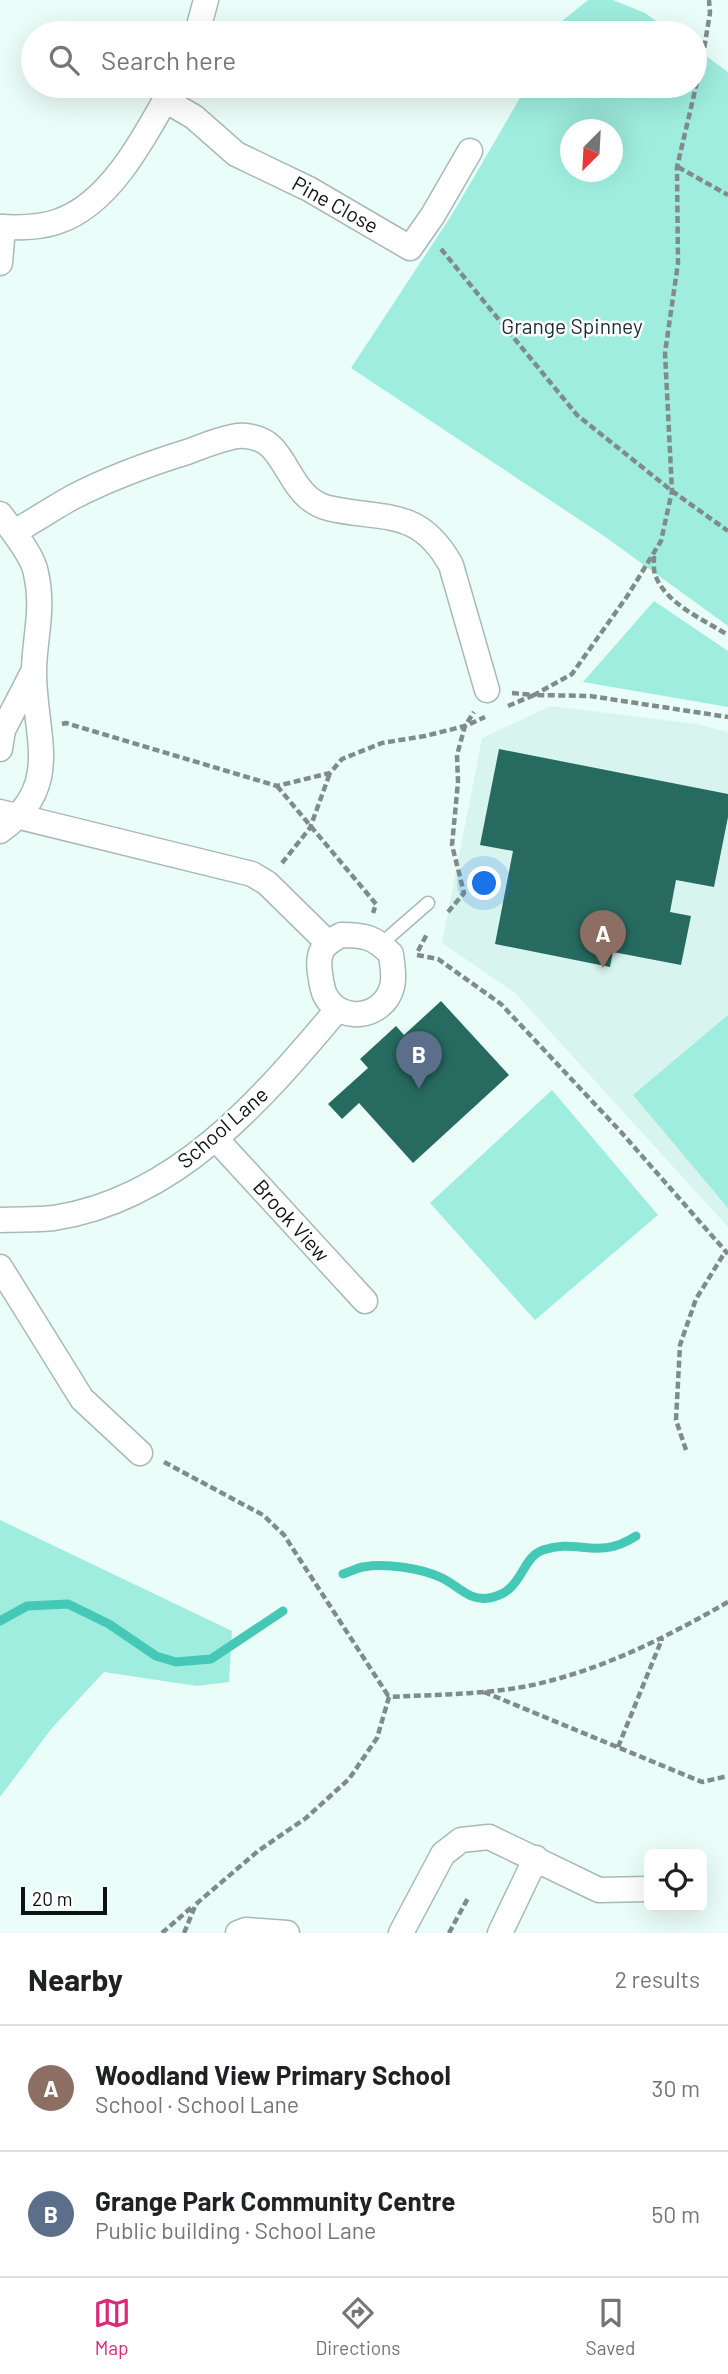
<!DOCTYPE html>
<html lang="en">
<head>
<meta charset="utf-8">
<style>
	body { margin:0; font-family:Barlow,sans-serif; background:#f6f6f6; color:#202124 }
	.controls { position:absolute; right:21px; bottom:21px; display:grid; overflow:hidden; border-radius:10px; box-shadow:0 7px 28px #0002 }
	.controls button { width:63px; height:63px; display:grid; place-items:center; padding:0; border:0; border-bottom:2px solid #e0e0e0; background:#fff; color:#202124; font:35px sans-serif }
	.compass { position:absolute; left:560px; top:119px; width:63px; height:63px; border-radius:50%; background:#fff; box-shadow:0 7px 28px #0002; rotate:204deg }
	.scale { position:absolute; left:21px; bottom:18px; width:86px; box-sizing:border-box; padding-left:7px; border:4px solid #0d1312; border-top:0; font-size:19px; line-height:24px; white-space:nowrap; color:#0d1312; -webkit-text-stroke:5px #fff; paint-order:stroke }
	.you { position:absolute; left:485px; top:884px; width:24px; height:24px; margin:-18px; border:5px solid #fff; border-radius:50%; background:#1a73e8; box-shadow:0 0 0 10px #1a73e833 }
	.badge { display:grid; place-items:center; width:46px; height:46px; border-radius:50%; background:#db2777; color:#fff; font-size:23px; font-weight:700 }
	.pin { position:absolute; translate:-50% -58px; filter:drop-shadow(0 2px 4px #0008) }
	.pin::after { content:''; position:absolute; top:37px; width:24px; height:21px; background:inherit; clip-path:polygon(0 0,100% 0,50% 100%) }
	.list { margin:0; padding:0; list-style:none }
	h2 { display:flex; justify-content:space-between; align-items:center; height:91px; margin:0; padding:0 28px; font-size:30px }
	h2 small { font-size:23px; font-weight:400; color:#757577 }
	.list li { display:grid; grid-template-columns:46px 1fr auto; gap:21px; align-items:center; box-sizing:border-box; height:126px; padding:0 28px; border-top:2px solid #e0e0e0 }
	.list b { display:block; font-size:26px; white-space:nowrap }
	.list p { margin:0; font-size:23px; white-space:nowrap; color:#757577 }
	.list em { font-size:23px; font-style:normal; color:#757577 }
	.icon { flex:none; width:38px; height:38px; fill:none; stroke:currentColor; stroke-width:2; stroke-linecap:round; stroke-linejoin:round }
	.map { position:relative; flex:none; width:728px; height:1933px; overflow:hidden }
	.search { position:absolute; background:#fff; box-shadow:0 7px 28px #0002; left:21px; right:21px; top:21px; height:77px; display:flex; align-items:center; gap:18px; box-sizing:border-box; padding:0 24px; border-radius:38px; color:#757577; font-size:26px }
	.sheet { height:343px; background:#fff }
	nav { display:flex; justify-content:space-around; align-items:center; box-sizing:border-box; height:98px; border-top:2px solid #e0e0e0; background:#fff; font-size:19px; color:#757577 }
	nav a { display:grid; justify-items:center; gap:4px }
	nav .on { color:#db2777 }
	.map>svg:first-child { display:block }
	.built { fill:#d8f4ee }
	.green { fill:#9eeddf; fill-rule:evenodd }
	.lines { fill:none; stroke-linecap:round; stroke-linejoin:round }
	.stream { stroke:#45c8b5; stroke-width:9 }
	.building { fill:#276b60 }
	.lane-casing { stroke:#a8bab6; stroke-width:15 }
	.street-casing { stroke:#a8bab6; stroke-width:27 }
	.path { stroke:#808c89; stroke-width:4.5; stroke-dasharray:7 3.5; stroke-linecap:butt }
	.lane { stroke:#fff; stroke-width:12 }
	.street { stroke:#fff; stroke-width:24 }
	.labels { text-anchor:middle; stroke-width:5; stroke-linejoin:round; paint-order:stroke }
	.street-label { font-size:21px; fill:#0d1312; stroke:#fff }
	.park-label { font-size:21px; fill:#1a302c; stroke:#fff }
</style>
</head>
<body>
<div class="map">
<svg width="728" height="1933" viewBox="0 0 728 1933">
	<rect width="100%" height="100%" fill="#ebfdf9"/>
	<path class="built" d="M551,706l145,18 32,8v495l-213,-234 -73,-50 40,-205z"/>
	<path class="green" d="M588,0h25l32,13 28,20h-118l7,-12z
		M695,48l33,24v554l-124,-90 -253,-168 102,-155 74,-127h168zM570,130h42v42h-42z
		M654,601l74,50v56l-145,-25z
		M728,1015v193l-95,-113z
		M552,1090l106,125 -123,105 -105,-117z
		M0,1520l232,111 -3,51 -32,4 -93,-14 -52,56 -52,69z"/>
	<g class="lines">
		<path class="stream" d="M343,1574c6,-2 14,-6 20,-7 23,-4 58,1 79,11 17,8 26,23 47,20 34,-5 31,-40 54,-48 35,-12 55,11 93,-14
			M0,1621l27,-15 41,-2 41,20 47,32 20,6 35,-3 72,-48"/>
	</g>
	<path class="building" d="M499,749l229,45v23l-14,70 -38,-7 -6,32 21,4 -10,49 -68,-13 -3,15 -115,-23 18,-93 -33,-6z
		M441,1001l68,74 -96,88 -54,-60 -17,16 -14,-15 40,-36 -8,-9 36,-33 8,9z"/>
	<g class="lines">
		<defs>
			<path id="lane" d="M381,944l47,-41"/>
			<path id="street" d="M197,33l9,-33
				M165,100l29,17 42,37 73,35 101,59 23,-33 37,-64
				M0,227c20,1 41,1 59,-6 53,-18 88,-89 114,-135
				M0,263l3,-36
				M0,514c11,15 33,41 36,59 8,36 -1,62 -2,96 -1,65 31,116 -34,162
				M14,532c20,-11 39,-24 59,-35 37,-19 75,-33 114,-45 14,-5 30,-12 45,-15 11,-3 27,0 36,7 21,17 26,55 60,64 55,13 90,-2 123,57l36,125
				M0,749l3,-19 31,-60
				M0,812l252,62 15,9 60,59
				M341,935c24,0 33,2 50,19 1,10 4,23 1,33 -9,32 -52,37 -67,8 -3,-6 -4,-15 -5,-22 -3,-21 2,-28 21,-38z
				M216,1139l149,162
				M0,1220c18,-1 36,0 54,-2 123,-19 207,-118 283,-208
				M0,1267l82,132 58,54
				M238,1933l8,-3 41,3
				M401,1933l42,-79 18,-14 28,-3 110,53 50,-1
				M500,1933l36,-75"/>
		</defs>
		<use href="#lane" class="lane-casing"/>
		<use href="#street" class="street-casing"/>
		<path class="path" d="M678,167l50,28
			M441,249l136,166 95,76 56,40
			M654,556c0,7 -1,15 2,21 11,27 48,43 72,58
			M512,693l22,2 38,-21 56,-79 33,-54 11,-50 -7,-138 13,-90 -1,-96 25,-106 8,-48 -1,-13
			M508,706l26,-11 56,1 138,21
			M62,724l4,-1 211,63 53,-13 12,-14 40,-16 43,-7 40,-10 20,-9
			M277,786l99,118 -3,9
			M282,863l28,-35 20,-55
			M448,912l16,-19 -12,-48 6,-63 -1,-27 8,-29 9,-14
			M418,951l9,-17
			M417,955l21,4 63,45 120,128 107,122
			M686,1450l-10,-30 4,-75 16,-46 29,-47
			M164,1462l99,53 21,20 105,162
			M484,1692l218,90 26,-6
			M618,1747l44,-108
			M162,1933l31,-27
			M184,1933l12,-29 62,-53 48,-33 43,-39 28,-41 12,-41c54,-3 111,-2 164,-17 63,-17 119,-46 175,-78
			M449,1933l19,-35"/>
		<use href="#lane" class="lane"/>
		<use href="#street" class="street"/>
	</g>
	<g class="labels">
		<g class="street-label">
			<text transform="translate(335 205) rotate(29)" y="7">Pine Close</text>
			<text transform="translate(223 1128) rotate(-41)" y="7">School Lane</text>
			<text transform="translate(291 1221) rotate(48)" y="7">Brook View</text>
		</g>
		<g class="park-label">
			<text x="572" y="334">Grange Spinney</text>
		</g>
	</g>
</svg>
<div class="controls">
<button><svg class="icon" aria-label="locate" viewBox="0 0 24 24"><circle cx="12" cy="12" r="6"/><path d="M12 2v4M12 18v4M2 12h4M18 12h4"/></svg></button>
</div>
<svg class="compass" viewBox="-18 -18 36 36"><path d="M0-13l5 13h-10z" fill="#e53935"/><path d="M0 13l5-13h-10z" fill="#757577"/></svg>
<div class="scale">20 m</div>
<div class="you"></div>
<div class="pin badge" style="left:603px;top:968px;background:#8d6e63">A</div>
<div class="pin badge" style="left:419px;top:1089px;background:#5c6f8a">B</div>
<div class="search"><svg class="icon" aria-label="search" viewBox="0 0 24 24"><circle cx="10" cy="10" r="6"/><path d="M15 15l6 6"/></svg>Search here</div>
</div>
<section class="sheet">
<h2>Nearby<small>2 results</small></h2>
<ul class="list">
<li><span class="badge" style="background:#8d6e63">A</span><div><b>Woodland View Primary School</b><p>School · School Lane</p></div><em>30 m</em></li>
<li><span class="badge" style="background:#5c6f8a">B</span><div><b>Grange Park Community Centre</b><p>Public building · School Lane</p></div><em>50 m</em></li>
</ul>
</section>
<nav>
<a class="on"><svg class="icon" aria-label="map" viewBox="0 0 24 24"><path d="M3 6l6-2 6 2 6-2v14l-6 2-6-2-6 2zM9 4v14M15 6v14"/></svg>Map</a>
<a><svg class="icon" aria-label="directions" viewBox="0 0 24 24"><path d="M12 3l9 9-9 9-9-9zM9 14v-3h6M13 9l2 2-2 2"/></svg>Directions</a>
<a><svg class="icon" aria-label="saved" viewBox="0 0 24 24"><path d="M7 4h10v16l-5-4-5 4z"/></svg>Saved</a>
</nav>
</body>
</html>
